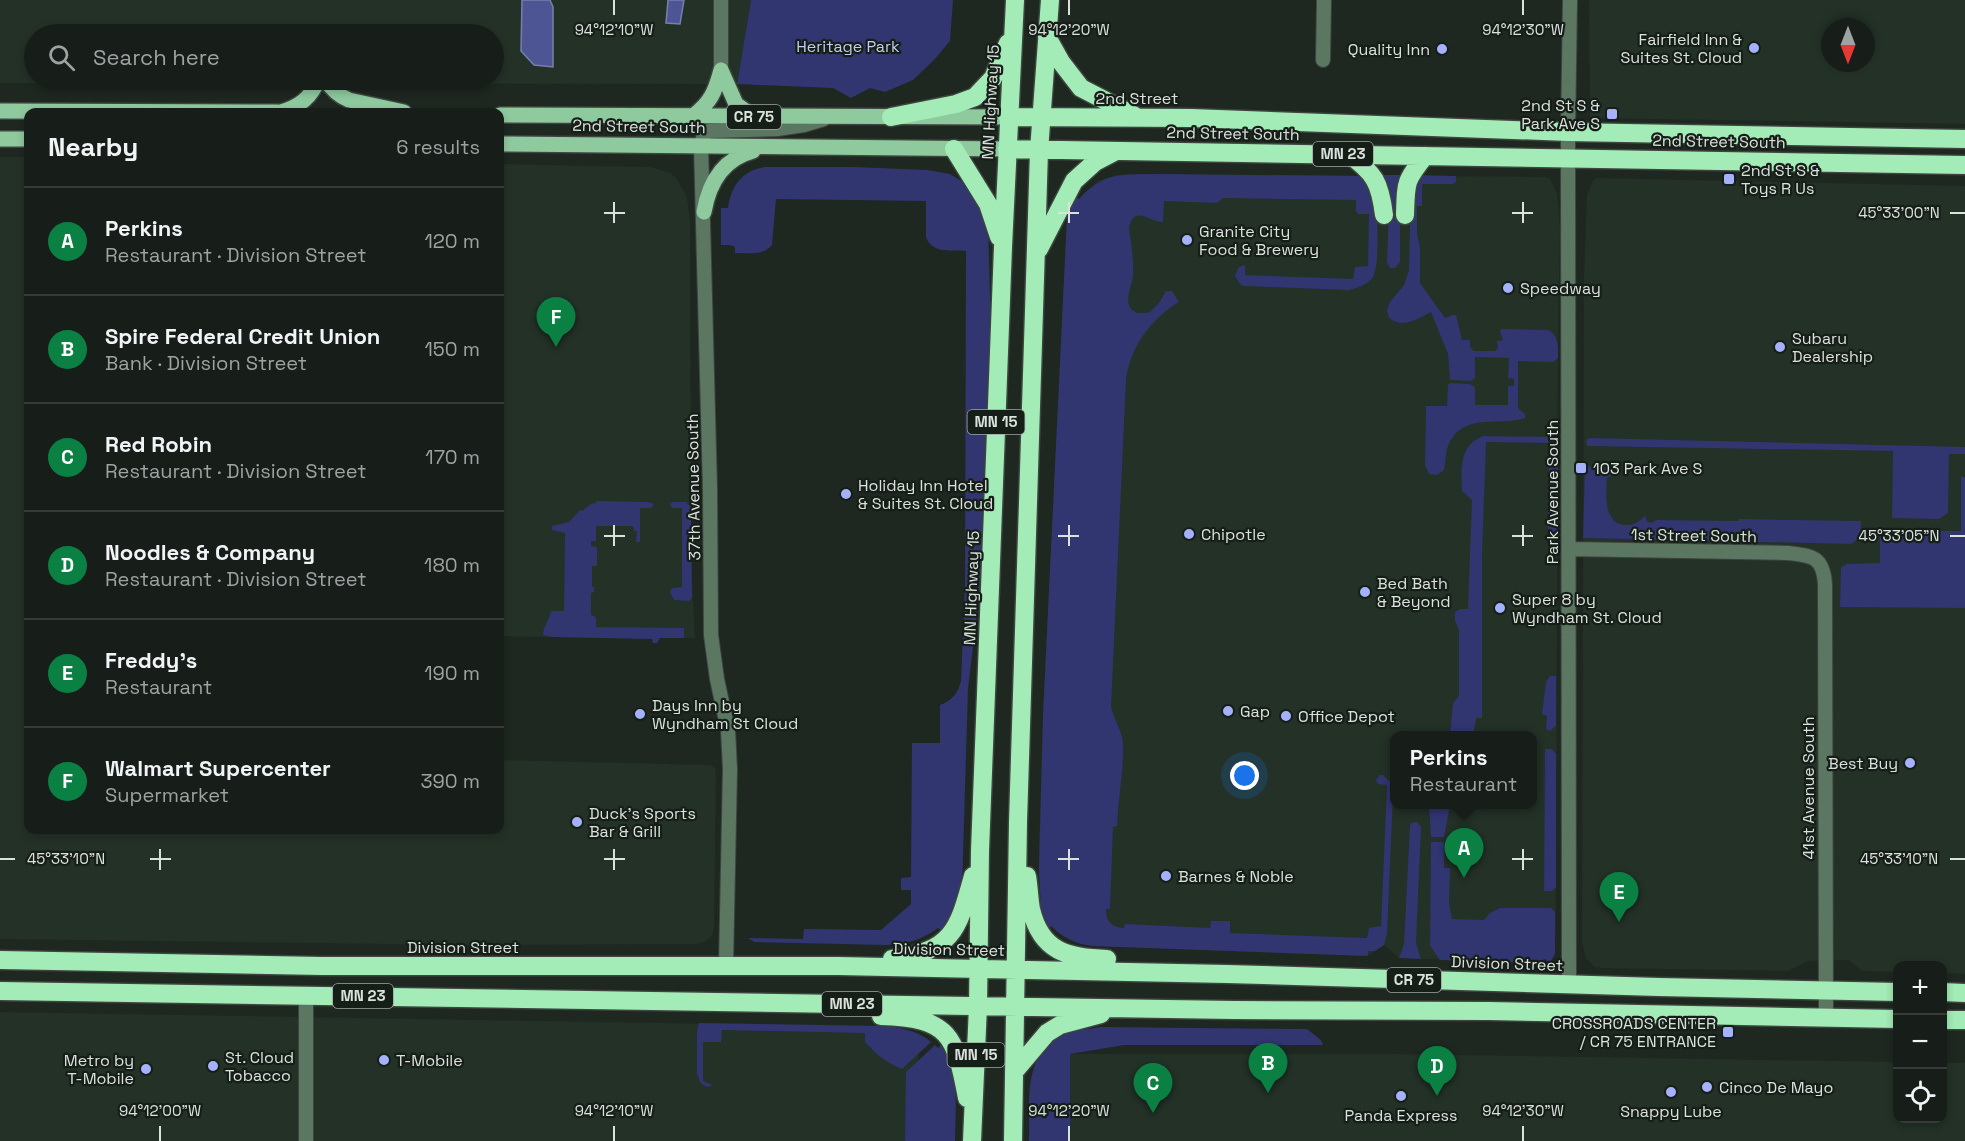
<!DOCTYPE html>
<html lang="en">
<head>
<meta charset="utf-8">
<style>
	body { margin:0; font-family:"Space Grotesk",sans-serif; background:#202622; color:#f1f3f6 }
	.controls { position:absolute; right:18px; bottom:18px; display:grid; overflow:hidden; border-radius:12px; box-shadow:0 3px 9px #0003 }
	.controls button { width:54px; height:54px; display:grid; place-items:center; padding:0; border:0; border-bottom:2px solid #363b38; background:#171d19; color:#f1f3f6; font:30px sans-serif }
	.compass { position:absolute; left:1821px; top:18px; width:54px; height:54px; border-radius:50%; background:#171d19; box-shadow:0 3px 9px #0003; rotate:180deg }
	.you { position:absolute; left:1245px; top:776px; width:21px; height:21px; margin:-15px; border:4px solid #fff; border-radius:50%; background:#1a73e8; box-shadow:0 0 0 9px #1a73e833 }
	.badge { display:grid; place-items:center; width:39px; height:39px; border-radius:50%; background:#0b8043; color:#fff; font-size:20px; font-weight:700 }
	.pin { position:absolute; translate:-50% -50px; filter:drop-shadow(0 2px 3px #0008) }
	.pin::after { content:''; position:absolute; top:32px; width:21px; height:18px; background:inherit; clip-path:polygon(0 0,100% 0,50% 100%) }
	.popup { position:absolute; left:1390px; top:731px; width:147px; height:78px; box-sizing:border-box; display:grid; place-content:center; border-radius:12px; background:#171d19; filter:drop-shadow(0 2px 4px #0005); font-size:20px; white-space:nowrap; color:#9ea2a2 }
	.popup b { font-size:22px; color:#f1f3f6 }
	.popup::after { content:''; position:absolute; left:50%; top:100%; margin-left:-12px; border:12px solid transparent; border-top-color:#171d19 }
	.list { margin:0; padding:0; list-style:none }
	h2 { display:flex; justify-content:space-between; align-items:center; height:78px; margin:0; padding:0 24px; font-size:26px }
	h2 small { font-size:20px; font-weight:400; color:#9ea2a2 }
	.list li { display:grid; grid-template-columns:39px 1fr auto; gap:18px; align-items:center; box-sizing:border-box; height:108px; padding:0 24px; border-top:2px solid #363b38 }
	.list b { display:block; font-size:22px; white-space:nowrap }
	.list p { margin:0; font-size:20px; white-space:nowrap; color:#9ea2a2 }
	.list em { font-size:20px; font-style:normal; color:#9ea2a2 }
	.icon { flex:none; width:33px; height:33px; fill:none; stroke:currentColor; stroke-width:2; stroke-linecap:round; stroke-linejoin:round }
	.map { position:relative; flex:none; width:1965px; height:1141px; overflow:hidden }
	.search { position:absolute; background:#171d19; box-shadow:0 3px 9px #0003; left:24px; top:24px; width:480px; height:66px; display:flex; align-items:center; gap:15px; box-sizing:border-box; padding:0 21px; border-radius:33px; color:#9ea2a2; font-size:22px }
	.panel { position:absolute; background:#171d19; box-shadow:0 3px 9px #0003; left:24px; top:108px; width:480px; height:726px; border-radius:12px }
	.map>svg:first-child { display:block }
	.built { fill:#233127; fill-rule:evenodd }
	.green { fill:#313570 }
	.water { fill:#4e5595; stroke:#787fab; stroke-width:1.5 }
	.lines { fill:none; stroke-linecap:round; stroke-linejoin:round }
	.minor-casing { stroke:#3d453f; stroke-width:16 }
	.major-casing { stroke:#3d453f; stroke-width:18 }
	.highway-casing { stroke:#3d453f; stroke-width:21 }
	.minor { stroke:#5b7762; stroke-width:14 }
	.major { stroke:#8fca9f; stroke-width:15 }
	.highway { stroke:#a3ebb7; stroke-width:18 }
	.ticks { fill:none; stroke:#dbe1dd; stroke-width:2 }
	.poi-dot { fill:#a6b1fc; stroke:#161e18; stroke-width:2 }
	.labels { text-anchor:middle; stroke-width:4.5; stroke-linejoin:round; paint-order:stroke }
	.shield { fill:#161e18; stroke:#a0a6a2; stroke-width:1.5 }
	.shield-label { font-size:15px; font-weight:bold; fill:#dbe1dd }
	.poi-label { font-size:16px; fill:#dbe1dd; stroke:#161e18; text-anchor:start }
	.park-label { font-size:16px; fill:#c4caf0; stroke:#161e18 }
	.street-label { font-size:16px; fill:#dbe1dd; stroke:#161e18 }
	.ticks-label { font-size:15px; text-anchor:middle; fill:#dbe1dd; stroke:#161e18; stroke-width:4.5; stroke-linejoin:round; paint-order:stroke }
</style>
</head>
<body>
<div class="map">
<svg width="1965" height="1141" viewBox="0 0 1965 1141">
	<rect width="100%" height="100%" fill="#1f2721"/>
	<path class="built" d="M0,0h751l-14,84 -737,-1zM34,34h460v46h-460z
		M1589,0h376v124l-375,-6zM1830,27h36v36h-36z
		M0,157h28v673h472v-70l210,5 5,3 1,8 -2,153 -2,7 -6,5 -9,3 -228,1 -469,-6z
		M500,164l150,3 21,6 7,8 9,16 3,24 1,337 4,80h-35l-3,5h-4l-1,-4 -152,-3z
		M1156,174l389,3 5,2 3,6 4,9 3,33 -2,114 -2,546 -1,67 -5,9 -5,-4 -11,4 -135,-5 -15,-13 -16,11 -276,-10 -22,-6 -12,-8 -7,-6 -2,3 -4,-7 -4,-14 -3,-24 5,-169 24,-498 8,-21 4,3 19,-18 19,-6zM1395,736h138v68h-138z
		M1597,178l368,8v788l-22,-1 -1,-7h-44l-1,6 -35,-1 -13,-11 -41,1 -20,10 -185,-3 -8,-1 -9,-9 -4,-16 2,-666 3,-81 6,-14z
		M0,1012l896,15 23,7 -1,107h-918z
		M1069,1054h325l503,8 1,56h44l1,-55h22v78h-895z"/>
	<path class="green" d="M751,0h202l-3,41 -16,19 -21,20 -28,12 -15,-4 -19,10 -18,-10 -96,-4z
		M765,167h89l74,3 22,4 15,9 -1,3 4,3 5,-5 15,41 3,108 -9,238 -14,118 -6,200 -3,14 -16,29 -5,-4c-16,12 -32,16 -52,17l-132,-3 -6,-4 55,1 1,-10 77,1 30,-26v-14h-10v-12l10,-1 1,-134h28v-38c12,-4 18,-12 21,-24l4,-97 1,-333c-15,-1 -34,3 -40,-14v-36l-150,-2 -4,46c-9,11 -24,8 -37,8v-6l-5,-2h-9v-37h7c3,-23 15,-38 37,-41z
		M1156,174l205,2c8,9 13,22 15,34 2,12 3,58 -3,67 -6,8 -15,11 -25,13l-104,-4 -4,-2 -5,-8 3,-8 5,-3 2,1v9l108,4 2,-12 13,-1 1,-52h-11l-2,-3v-11l-133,-2 -6,5 -53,-2 -1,21c-14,0 -29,-18 -34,6 2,15 5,33 4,48 -1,10 -7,20 -4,29 3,9 13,9 21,7l9,-9 7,-12h6l7,11c-28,17 -48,44 -53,77l-15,328c3,12 11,24 12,36 1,28 -5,55 -6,83l-4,1 -3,82h-4c-1,12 7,19 18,19l1,-4 85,4 1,-7h19v12l137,5 2,-10 12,-2 6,-141 -9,-1 -2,-4 4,-5h3l9,9 -3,3 4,7 -6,140 -3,11 -9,6h-7v5l-276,-10c-16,-2 -29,-8 -41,-20l-2,3 -8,-21 -2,-40 4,-153 24,-498 8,-21 4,3c25,-28 43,-24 77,-25z
		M1379,175h24l-3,11v76l-5,6h-5l-3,-6 2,-58z
		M1415,175l41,1v6l-3,2h-31v22h-5v28l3,13v36l25,35 8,-3h3l6,25h8v7l4,4h21l3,-3 -1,-7 6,-1 -3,-8 1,-3 47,1c11,5 10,17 10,28l-5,4 -35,-1v47l7,6v4c-27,9 -62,-7 -77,28 -3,8 -2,16 -4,24l-7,5 -8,-1 -4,-9 1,-59h21l1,-21 2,-2 20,1 5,3v18h33v-19h6v-7l-6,-1 1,-20 -34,-1v21l-4,3 -21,-1 -2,-26 -17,-42c-14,7 -27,17 -42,6l-2,-8 3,-8 14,-17 5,-15 2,-89z
		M1484,436l66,1 7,4 1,4v88l-4,5 -4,-2 -2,-2 1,-91 -63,-1 -4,114v162h-6l-2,13 -10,1 -1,3h-13l3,-32 6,-7v-66l-4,-9v-9l5,-3h8l4,-109 -10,-9c-1,-22 -3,-47 22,-55z
		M1589,438l376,9v7h-16l-1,59 -9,6 -47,-1 1,-67 -306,-5 -1,-6z
		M1585,466l26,1 1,2v6l-5,3c-1,17 -4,49 22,47 7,-1 13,-5 16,-10l2,6 4,2 6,-3 81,1 1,-2 122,2 -1,17 -9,6 -268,-6z
		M1961,477h4v131l-125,-1 1,-40 6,-3 33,-1v-32h81z
		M596,501l52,1 6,2 -3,4h-11v34h-4l1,-11h-3l-1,-5h-37v15h-5v5l6,1v19h-5v21h2v5l-3,1v22l5,2v10l88,1v10h-24l-3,5h-4l-1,-4 -100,-2 -9,-2c0,-8 6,-14 8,-24h13l1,-78 -13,-3v-4l17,-4 11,-12 2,1 9,-7 5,-1z
		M673,502h13l5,5 1,91 -3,3 -15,-1 -4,-8 2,-4 10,-1v-79h-10l-2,-4z
		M1550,676h6v50l-6,5 -4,-2 1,-13 -5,-2 4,-32z
		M1545,749h7l4,5v133l-4,4h-8z
		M1429,805h21l-6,32h-13z
		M1417,822l4,5 -5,116 5,16 -22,-1 5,-14 6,-118 1,-3z
		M1431,842h13v26h6l-1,36 3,15 32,1 6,-7 10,-5h51l4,4v42l-5,9 -5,-4 -11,4 -94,-3 -10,-14z
		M699,1023l187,3c16,2 33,5 45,16l-29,27c-17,-7 -25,-14 -37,-27v-9l-143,-3 -1,12h-18v39l10,4 -5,2 -7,-3 -4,-10v-44z
		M1101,1027l206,2 14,11 2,5h-199l-54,9v87h-41c1,-37 -7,-85 31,-105 12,-6 28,-7 41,-9z
		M935,1045l3,3 3,-3c20,27 14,64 14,96h-50l1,-69z"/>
	<path class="water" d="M522,0h28l3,7v60l-19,-2 -13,-14z
		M668,0h16l-4,24 -14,-1z"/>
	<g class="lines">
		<defs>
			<path id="minor" d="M721,0v70
				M1323,60l1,-60
				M1569,549l219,4c24,3 35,3 37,31l1,433
				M726,965l4,-196 -2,-39 -11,-51 -6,-44 -1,-146 -9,-343 3,-12 5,-3 68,-2 27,-4 20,-6
				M1569,985l-1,-853 2,-132
				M306,1141v-146"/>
			<path id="major" d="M721,70l15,34 18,13
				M326,80c6,10 13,16 23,20l55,12
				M0,111l277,1
				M281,112c18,-5 30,-14 37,-32
				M500,115l508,2
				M693,116c18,-14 22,-24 28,-46
				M0,139h28
				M500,144l507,5
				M704,212c5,-29 19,-53 49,-61"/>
			<path id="highway" d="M1047,37l14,25 20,26 54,28
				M891,117l65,-13 19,-7 18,-19 15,-35
				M1008,117l183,1 377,14 397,7
				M954,149l34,55 11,33
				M1007,149l958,16
				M1348,154c27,19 32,29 36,61
				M1405,215c1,-33 0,-34 20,-59
				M1039,249l35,-68 21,-19 21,-11
				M1027,876c2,11 2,22 4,33 10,43 37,49 76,50
				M892,959c61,-8 66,-29 81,-83
				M0,960l322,6h516l389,8 432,13 239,5
				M0,991l1234,19 255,1 409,8
				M1942,992l23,1
				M881,1016c69,2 74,19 86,82
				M1942,1020h23
				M1014,1072l33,-39 13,-8 41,-11
				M972,1141l6,-135 2,-155 23,-604 12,-247
				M1013,1141l5,-319 21,-671 11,-151"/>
		</defs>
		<use href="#minor" class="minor-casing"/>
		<use href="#major" class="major-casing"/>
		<use href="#highway" class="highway-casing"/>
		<use href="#minor" class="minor"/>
		<use href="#major" class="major"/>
		<use href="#highway" class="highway"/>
	</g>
	<path class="ticks" d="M614,0v15M1069,0v15M1523,0v15M614,202v21M1069,202v21M1523,202v21M604,213h21M1058,213h21M1512,213h21M1950,213h15M614,525v21M1069,525v21M1523,525v21M604,536h21M1058,536h21M1512,536h21M1950,536h15M160,849v21M614,849v21M1069,849v21M1523,849v21M0,859h15M150,859h21M604,859h21M1058,859h21M1512,859h21M1950,859h15M160,1126v15M614,1126v15M1069,1126v15M1523,1126v15"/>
	<g class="poi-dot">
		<circle cx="1754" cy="48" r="6"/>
		<circle cx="1442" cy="49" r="6"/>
		<rect x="1606" y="108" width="12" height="12" rx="3"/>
		<rect x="1723" y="173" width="12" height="12" rx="3"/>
		<circle cx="1187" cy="240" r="6"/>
		<circle cx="1508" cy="288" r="6"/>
		<circle cx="1780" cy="347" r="6"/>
		<rect x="1575" y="462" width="12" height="12" rx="3"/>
		<circle cx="846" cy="494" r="6"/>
		<circle cx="1189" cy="534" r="6"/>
		<circle cx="1365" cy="592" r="6"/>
		<circle cx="1500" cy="608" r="6"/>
		<circle cx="1228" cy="711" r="6"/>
		<circle cx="640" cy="714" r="6"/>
		<circle cx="1286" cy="716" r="6"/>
		<circle cx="1910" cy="763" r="6"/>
		<circle cx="577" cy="822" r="6"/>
		<circle cx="1166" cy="876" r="6"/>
		<rect x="1722" y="1026" width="12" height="12" rx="3"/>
		<circle cx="384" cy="1060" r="6"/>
		<circle cx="213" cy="1066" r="6"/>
		<circle cx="146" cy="1069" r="6"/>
		<circle cx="1707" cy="1087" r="6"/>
		<circle cx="1671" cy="1092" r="6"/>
		<circle cx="1401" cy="1096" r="6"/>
	</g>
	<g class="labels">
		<g class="shield">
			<rect x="727" y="105" width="54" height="24" rx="4.5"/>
			<rect x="1313" y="142" width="60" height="24" rx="4.5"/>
			<rect x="967.5" y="410" width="57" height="24" rx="4.5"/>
			<rect x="1387" y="968" width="54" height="24" rx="4.5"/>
			<rect x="333" y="984" width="60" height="24" rx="4.5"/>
			<rect x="822" y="992" width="60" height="24" rx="4.5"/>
			<rect x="947.5" y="1043" width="57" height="24" rx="4.5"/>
		</g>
		<g class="shield-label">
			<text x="754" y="122">CR 75</text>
			<text x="1343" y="159">MN 23</text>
			<text x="996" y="427">MN 15</text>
			<text x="1414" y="985">CR 75</text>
			<text x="363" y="1001">MN 23</text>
			<text x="852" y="1009">MN 23</text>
			<text x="976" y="1060">MN 15</text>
		</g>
		<g class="poi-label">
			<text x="1742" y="45" text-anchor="end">Fairfield Inn &amp;<tspan x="1742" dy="18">Suites St. Cloud</tspan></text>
			<text x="1430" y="55" text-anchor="end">Quality Inn</text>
			<text x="1600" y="111" text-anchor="end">2nd St S &amp;<tspan x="1600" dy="18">Park Ave S</tspan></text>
			<text x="1741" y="176">2nd St S &amp;<tspan x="1741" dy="18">Toys R Us</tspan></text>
			<text x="1199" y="237">Granite City<tspan x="1199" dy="18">Food &amp; Brewery</tspan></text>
			<text x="1520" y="294">Speedway</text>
			<text x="1792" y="344">Subaru<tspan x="1792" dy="18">Dealership</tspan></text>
			<text x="1593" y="474">103 Park Ave S</text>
			<text x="858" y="491">Holiday Inn Hotel<tspan x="858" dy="18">&amp; Suites St. Cloud</tspan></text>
			<text x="1201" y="540">Chipotle</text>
			<text x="1377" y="589">Bed Bath<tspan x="1377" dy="18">&amp; Beyond</tspan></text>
			<text x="1512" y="605">Super 8 by<tspan x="1512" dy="18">Wyndham St. Cloud</tspan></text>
			<text x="652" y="711">Days Inn by<tspan x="652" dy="18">Wyndham St Cloud</tspan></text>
			<text x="1240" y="717">Gap</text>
			<text x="1298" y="722">Office Depot</text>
			<text x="1898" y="769" text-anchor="end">Best Buy</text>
			<text x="589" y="819">Duck's Sports<tspan x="589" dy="18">Bar &amp; Grill</tspan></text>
			<text x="1178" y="882">Barnes &amp; Noble</text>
			<text x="1716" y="1029" text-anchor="end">CROSSROADS CENTER<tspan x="1716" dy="18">/ CR 75 ENTRANCE</tspan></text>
			<text x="225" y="1063">St. Cloud<tspan x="225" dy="18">Tobacco</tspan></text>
			<text x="134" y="1066" text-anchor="end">Metro by<tspan x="134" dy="18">T-Mobile</tspan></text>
			<text x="396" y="1066">T-Mobile</text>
			<text x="1719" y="1093">Cinco De Mayo</text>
			<text x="1671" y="1117" text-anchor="middle">Snappy Lube</text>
			<text x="1401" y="1121" text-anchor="middle">Panda Express</text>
		</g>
		<g class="park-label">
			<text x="848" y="52">Heritage Park</text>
		</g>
		<g class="street-label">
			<text x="1137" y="104">2nd Street</text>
			<text transform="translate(990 102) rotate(-87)" y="6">MN Highway 15</text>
			<text transform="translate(639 126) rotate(1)" y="6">2nd Street South</text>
			<text transform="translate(1233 133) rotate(1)" y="6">2nd Street South</text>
			<text transform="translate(1719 141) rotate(1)" y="6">2nd Street South</text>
			<text transform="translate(693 487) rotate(-91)" y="6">37th Avenue South</text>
			<text transform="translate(1552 492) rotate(-90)" y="6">Park Avenue South</text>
			<text transform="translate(1694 535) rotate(1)" y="6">1st Street South</text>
			<text transform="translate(971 588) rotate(-88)" y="6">MN Highway 15</text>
			<text transform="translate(1808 788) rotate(-90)" y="6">41st Avenue South</text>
			<text x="463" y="953">Division Street</text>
			<text transform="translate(949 949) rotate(1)" y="6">Division Street</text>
			<text transform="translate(1507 963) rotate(2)" y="6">Division Street</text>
		</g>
	</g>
	<g class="ticks-label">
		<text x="614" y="35">94°12'10"W</text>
		<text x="1069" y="35">94°12'20"W</text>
		<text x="1523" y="35">94°12'30"W</text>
		<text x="1899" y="218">45°33'00"N</text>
		<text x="1899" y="541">45°33'05"N</text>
		<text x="1899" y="864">45°33'10"N</text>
		<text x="66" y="864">45°33'10"N</text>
		<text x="160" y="1116">94°12'00"W</text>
		<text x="614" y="1116">94°12'10"W</text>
		<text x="1069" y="1116">94°12'20"W</text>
		<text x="1523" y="1116">94°12'30"W</text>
	</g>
</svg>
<div class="controls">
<button>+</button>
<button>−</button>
<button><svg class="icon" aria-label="locate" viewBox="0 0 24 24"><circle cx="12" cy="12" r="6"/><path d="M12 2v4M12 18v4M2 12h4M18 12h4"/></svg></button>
</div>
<svg class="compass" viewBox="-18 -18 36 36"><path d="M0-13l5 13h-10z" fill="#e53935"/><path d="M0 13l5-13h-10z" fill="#9ea2a2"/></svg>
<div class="you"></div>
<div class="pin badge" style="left:1464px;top:878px">A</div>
<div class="popup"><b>Perkins</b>Restaurant</div>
<div class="pin badge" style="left:1268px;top:1093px">B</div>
<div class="pin badge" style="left:1153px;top:1113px">C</div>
<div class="pin badge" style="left:1437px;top:1096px">D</div>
<div class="pin badge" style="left:1619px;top:922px">E</div>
<div class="pin badge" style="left:556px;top:347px">F</div>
<div class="search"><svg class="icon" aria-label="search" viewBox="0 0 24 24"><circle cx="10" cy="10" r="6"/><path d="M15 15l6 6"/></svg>Search here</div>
<section class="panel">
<h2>Nearby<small>6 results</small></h2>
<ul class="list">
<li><span class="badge">A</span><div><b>Perkins</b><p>Restaurant · Division Street</p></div><em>120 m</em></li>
<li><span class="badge">B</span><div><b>Spire Federal Credit Union</b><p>Bank · Division Street</p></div><em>150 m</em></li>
<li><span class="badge">C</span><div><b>Red Robin</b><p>Restaurant · Division Street</p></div><em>170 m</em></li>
<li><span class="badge">D</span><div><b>Noodles &amp; Company</b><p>Restaurant · Division Street</p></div><em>180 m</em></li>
<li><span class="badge">E</span><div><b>Freddy's</b><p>Restaurant</p></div><em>190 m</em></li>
<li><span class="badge">F</span><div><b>Walmart Supercenter</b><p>Supermarket</p></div><em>390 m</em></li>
</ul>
</section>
</div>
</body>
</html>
